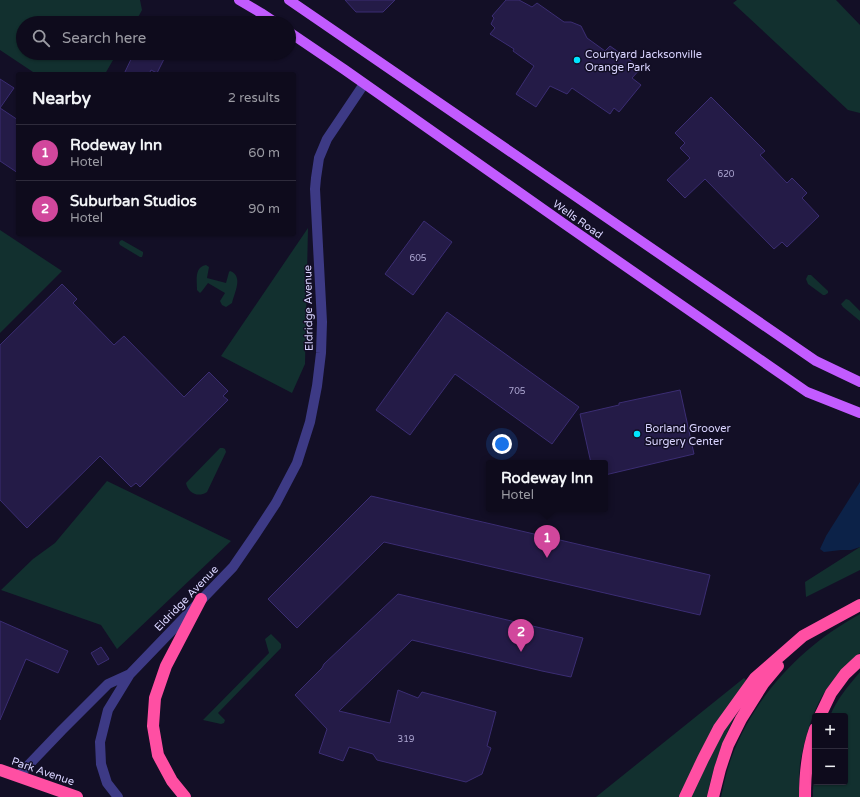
<!DOCTYPE html>
<html lang="en">
<head>
<meta charset="utf-8">
<style>
	body { margin:0; font-family:"Varela Round",sans-serif; background:#1c1929; color:#f1f3f6 }
	.controls { position:absolute; right:12px; bottom:12px; display:grid; overflow:hidden; border-radius:4px; box-shadow:0 1px 3px #0004 }
	.controls button { width:36px; height:36px; display:grid; place-items:center; padding:0; border:0; border-bottom:1px solid #2e2b3b; background:#0e0b1c; color:#f1f3f6; font:20px sans-serif }
	.you { position:absolute; left:502px; top:444px; width:14px; height:14px; margin:-10px; border:3px solid #fff; border-radius:50%; background:#1a73e8; box-shadow:0 0 0 6px #1a73e833 }
	.badge { display:grid; place-items:center; width:26px; height:26px; border-radius:50%; background:#0f766e; color:#fff; font-size:13px; font-weight:700 }
	.pin { position:absolute; translate:-50% -33px; filter:drop-shadow(0 1px 2px #0008) }
	.pin::after { content:''; position:absolute; top:21px; width:14px; height:12px; background:inherit; clip-path:polygon(0 0,100% 0,50% 100%) }
	.popup { position:absolute; left:486px; top:460px; width:122px; height:52px; box-sizing:border-box; display:grid; place-content:center; border-radius:4px; background:#0e0b1c; filter:drop-shadow(0 1px 3px #0005); font-size:13px; white-space:nowrap; color:#9b9ba3 }
	.popup b { font-size:15px; color:#f1f3f6 }
	.popup::after { content:''; position:absolute; left:50%; top:100%; margin-left:-8px; border:8px solid transparent; border-top-color:#0e0b1c }
	.list { margin:0; padding:0; list-style:none }
	h2 { display:flex; justify-content:space-between; align-items:center; height:52px; margin:0; padding:0 16px; font-size:17px }
	h2 small { font-size:13px; font-weight:400; color:#9b9ba3 }
	.list li { display:grid; grid-template-columns:26px 1fr auto; gap:12px; align-items:center; box-sizing:border-box; height:56px; padding:0 16px; border-top:1px solid #2e2b3b }
	.list b { display:block; font-size:15px; white-space:nowrap }
	.list p { margin:0; font-size:13px; white-space:nowrap; color:#9b9ba3 }
	.list em { font-size:13px; font-style:normal; color:#9b9ba3 }
	.icon { flex:none; width:22px; height:22px; fill:none; stroke:currentColor; stroke-width:2; stroke-linecap:round; stroke-linejoin:round }
	.map { position:relative; flex:none; width:860px; height:797px; overflow:hidden }
	.search { position:absolute; background:#0e0b1c; box-shadow:0 1px 3px #0004; left:16px; top:16px; width:280px; height:44px; display:flex; align-items:center; gap:10px; box-sizing:border-box; padding:0 14px; border-radius:22px; color:#9b9ba3; font-size:15px }
	.panel { position:absolute; background:#0e0b1c; box-shadow:0 1px 3px #0004; left:16px; top:72px; width:280px; height:164px; border-radius:4px }
	.map>svg:first-child { display:block }
	.green { fill:#12302f }
	.water { fill:#0c2248 }
	.building { fill:#241b47; stroke:#3b2d73 }
	.lines { fill:none; stroke-linecap:round; stroke-linejoin:round }
	.minor { stroke:#3d3a85; stroke-width:10 }
	.major { stroke:#c25bff; stroke-width:10 }
	.highway { stroke:#ff4fa3; stroke-width:12 }
	.poi-dot { fill:#00e5ff; stroke:#130f26; stroke-width:1.5 }
	.labels { text-anchor:middle; stroke-width:3; stroke-linejoin:round; paint-order:stroke }
	.number-label { font-size:9px; fill:#aca6d1 }
	.poi-label { font-size:11px; fill:#d9d4ff; stroke:#130f26; text-anchor:start }
	.street-label { font-size:11px; fill:#d9d4ff; stroke:#130f26 }
</style>
</head>
<body>
<div class="map">
<svg width="860" height="797" viewBox="0 0 860 797">
	<rect width="100%" height="100%" fill="#130f26"/>
	<path class="green" d="M0,0h140l2,10 -7,13h-112v30h94l-12,21h-69l-36,-24z
		M737,0h99l24,25v88l-12,-3 -115,-107z
		M308,228l-3,136 -13,29 -71,-37z
		M0,230l62,41 -62,62z
		M122,240l21,12v2l-1,3h-2l-20,-12 -1,-2 1,-2z
		M206,265l3,2 -2,11 19,5 3,-11 1,-1c14,5 4,22 2,32l-6,4 -4,-2 -2,-4 5,-8 -17,-10 -6,8 -2,2 -3,-3c0,-9 -3,-23 9,-25z
		M808,275h3l17,16v2l-3,2h-2l-15,-11 -2,-5z
		M846,299l3,1 11,11v10l-17,-14 -2,-3z
		M220,448h3l2,1 1,3 -19,40c-9,6 -19,1 -21,-9z
		M107,481l124,60 -114,108 -16,-24 -100,-35 32,-31 22,-16z
		M860,547v23l-54,27 -1,-15z
		M860,614v39c-15,12 -32,31 -41,49 -9,18 -15,41 -19,61 -1,11 -1,23 -1,34h-78c3,-14 6,-28 11,-41 24,-62 70,-110 128,-142z
		M271,634l10,10v4l-63,65 7,7 -1,3 -3,1 -18,-4 66,-67 -4,-14z
		M860,672v125h-47v-8l2,-24v17h30v-66h-15c7,-17 18,-30 30,-44z
		M744,678l9,9c-8,12 -16,24 -22,37 -11,23 -19,48 -24,73h-111z"/>
	<path class="water" d="M860,482v65l-9,3h-10l-17,2 -4,-3 6,-13z"/>
	<path class="building" d="M345,0h50l-12,12h-27z
		M506,0h13l13,7 5,-4 27,19h7l10,4 6,12 18,13 5,-5 31,22 -9,10 9,7 -22,27 -5,-4 -4,6 -38,-26 -5,6 -17,-8 -14,21 -20,-13 18,-28 -21,-15 1,-2 -24,-15 5,-6 -4,-4 3,-6 -2,-2z
		M134,53h33l-10,20 -6,-3 -2,4h-25z
		M0,79l14,9 -14,20 18,12v53l-18,-12z
		M711,97l54,54 -5,4 27,28 5,-5 15,15 -5,5 17,18 -32,31 -5,-5 -8,7 -69,-70 -20,19 -18,-18 23,-22 -10,-10 5,-5 -10,-10z
		M424,221l28,21 -39,53 -28,-21z
		M62,284l15,15 -4,4 41,42 10,-9 60,61 25,-25 19,19 -5,5 5,4 -88,87 -4,-4 -5,4 -31,-31 -73,72 -27,-28v-155z
		M447,312l132,95 -27,37 -97,-70 -45,61 -34,-25z
		M680,390l14,64 -89,21v-12h-14l-11,-49 39,-9v-2z
		M371,496l339,79 -10,40 -316,-73 -87,86 -29,-29z
		M398,594l185,44 -12,39 -29,-6 -130,-31 -73,71 51,12 8,-33 20,8 4,-6 74,20 -9,34 4,2 -9,26 -16,8 -89,-22 -4,-6 -24,-7 -6,14 -24,-8 8,-24 -32,-34 27,-27 2,-4z
		M0,621l68,30 -10,22 -32,-14 -26,61z
		M101,647l8,12 -11,6 -7,-12z"/>
	<g class="lines">
		<path class="minor" d="M18,776l44,-46 46,-46 22,-10
			M118,797l-11,-14 -6,-19 -1,-22 8,-32 22,-36 103,-107 22,-32 21,-32 21,-40 13,-41 7,-36 4,-33 1,-31 -7,-133 1,-11 3,-20 8,-19 37,-55"/>
		<path class="major" d="M239,0l22,13 15,10
			M289,0l527,361 44,21
			M289,32l56,38 218,153 244,169 53,21"/>
		<path class="highway" d="M820,716l11,-23 14,-19 15,-14
			M0,770l77,27
			M185,797l-13,-16 -14,-26 -5,-29 2,-28 11,-32 35,-67
			M685,797l18,-38 16,-31 36,-50 48,-42 57,-31
			M713,797l7,-28 8,-24 13,-26 22,-35 15,-18
			M805,797c0,-23 2,-46 10,-68"/>
	</g>
	<g class="poi-dot">
		<circle cx="577" cy="60" r="4"/>
		<circle cx="637" cy="434" r="4"/>
	</g>
	<g class="labels">
		<g class="number-label">
			<text x="726" y="177">620</text>
			<text x="418" y="261">605</text>
			<text x="517" y="394">705</text>
			<text x="406" y="742">319</text>
		</g>
		<g class="poi-label">
			<text x="585" y="58">Courtyard Jacksonville<tspan x="585" dy="13">Orange Park</tspan></text>
			<text x="645" y="432">Borland Groover<tspan x="645" dy="13">Surgery Center</tspan></text>
		</g>
		<g class="street-label">
			<text transform="translate(578 219) rotate(35)" y="4">Wells Road</text>
			<text transform="translate(308 308) rotate(-91)" y="4">Eldridge Avenue</text>
			<text transform="translate(186 598) rotate(-46)" y="4">Eldridge Avenue</text>
			<text transform="translate(43 771) rotate(19)" y="4">Park Avenue</text>
		</g>
	</g>
</svg>
<div class="controls">
<button>+</button>
<button>−</button>
</div>
<div class="you"></div>
<div class="pin badge" style="left:547px;top:558px;background:#d1479c">1</div>
<div class="popup"><b>Rodeway Inn</b>Hotel</div>
<div class="pin badge" style="left:521px;top:652px;background:#d1479c">2</div>
<div class="search"><svg class="icon" aria-label="search" viewBox="0 0 24 24"><circle cx="10" cy="10" r="6"/><path d="M15 15l6 6"/></svg>Search here</div>
<section class="panel">
<h2>Nearby<small>2 results</small></h2>
<ul class="list">
<li><span class="badge" style="background:#d1479c">1</span><div><b>Rodeway Inn</b><p>Hotel</p></div><em>60 m</em></li>
<li><span class="badge" style="background:#d1479c">2</span><div><b>Suburban Studios</b><p>Hotel</p></div><em>90 m</em></li>
</ul>
</section>
</div>
</body>
</html>
